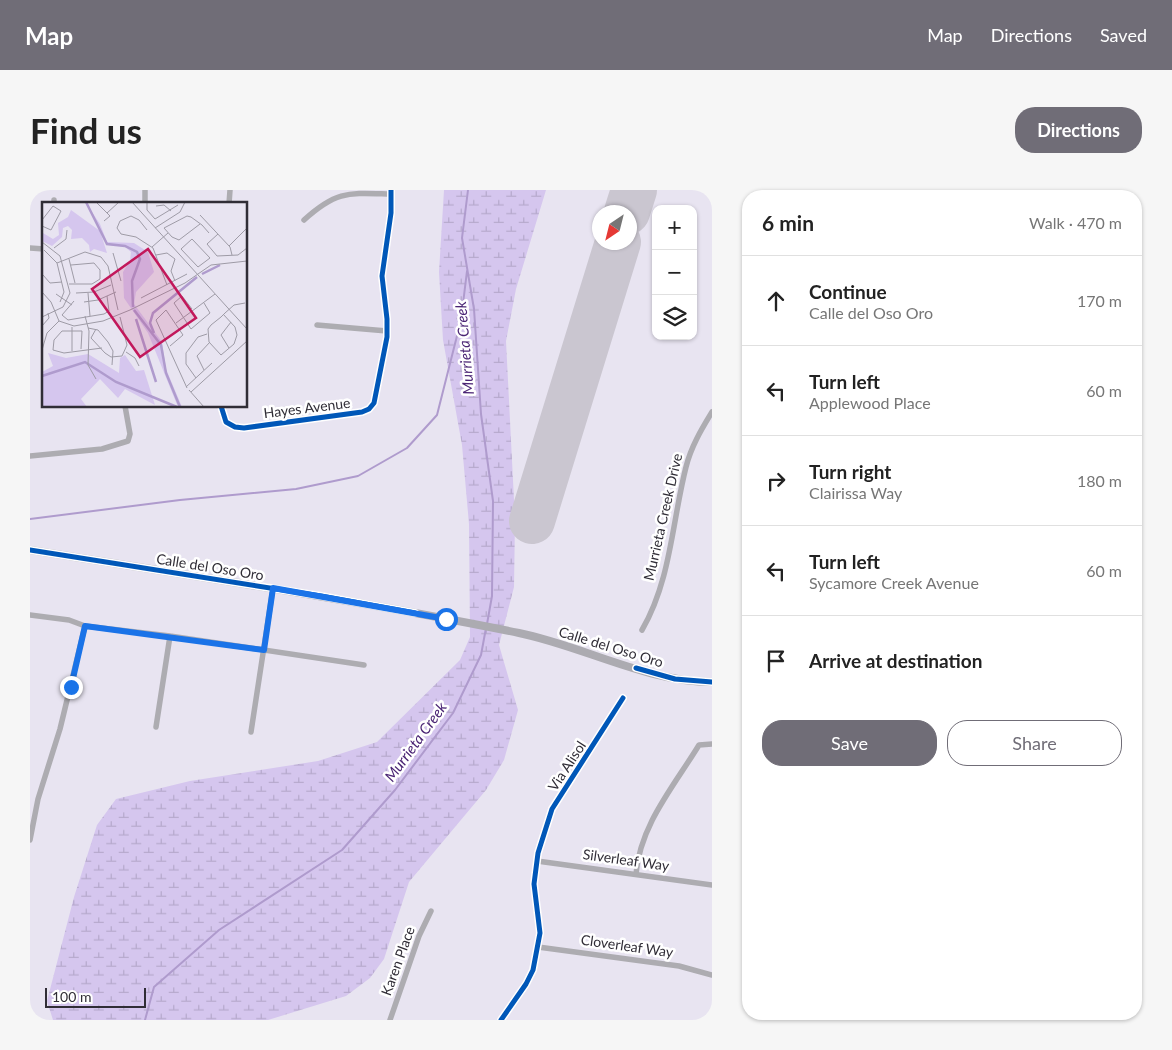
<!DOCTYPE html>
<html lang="en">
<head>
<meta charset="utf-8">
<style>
	body { margin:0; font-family:Lato,sans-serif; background:#f6f6f6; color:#222 }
	.controls { position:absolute; right:15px; top:15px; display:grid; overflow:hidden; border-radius:10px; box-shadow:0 1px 4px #0004 }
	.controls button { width:45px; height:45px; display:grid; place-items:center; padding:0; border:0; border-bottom:1px solid #e0e0e0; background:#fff; color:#222; font:25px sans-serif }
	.compass { position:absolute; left:562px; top:15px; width:45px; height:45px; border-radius:50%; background:#fff; box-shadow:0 1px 4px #0004; rotate:215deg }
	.scale { position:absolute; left:15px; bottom:12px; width:101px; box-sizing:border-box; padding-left:5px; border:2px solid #302d36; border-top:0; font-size:14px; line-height:18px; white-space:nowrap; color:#302d36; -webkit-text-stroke:4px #fff; paint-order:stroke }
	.stop { position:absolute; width:15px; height:15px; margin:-11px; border:4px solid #1a73e8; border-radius:50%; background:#fff }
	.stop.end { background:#1a73e8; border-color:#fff; box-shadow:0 1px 5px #0008 }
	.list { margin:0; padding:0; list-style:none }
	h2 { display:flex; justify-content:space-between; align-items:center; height:65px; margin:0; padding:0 20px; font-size:21px }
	h2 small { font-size:16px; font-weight:400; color:#767676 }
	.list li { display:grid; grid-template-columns:32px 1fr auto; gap:15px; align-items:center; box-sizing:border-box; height:90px; padding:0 20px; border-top:1px solid #e0e0e0 }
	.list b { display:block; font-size:19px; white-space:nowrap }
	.list p { margin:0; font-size:16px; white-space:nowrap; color:#767676 }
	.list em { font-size:16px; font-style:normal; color:#767676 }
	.actions { display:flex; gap:10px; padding:15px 20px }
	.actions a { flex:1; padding:11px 0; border:1px solid #706d77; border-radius:20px; text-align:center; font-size:18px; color:#706d77 }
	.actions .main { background:#706d77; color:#fff }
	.icon { flex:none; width:28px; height:28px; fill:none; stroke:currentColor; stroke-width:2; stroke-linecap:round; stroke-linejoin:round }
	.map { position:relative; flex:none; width:682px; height:830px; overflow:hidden; border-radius:20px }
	header { display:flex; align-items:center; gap:30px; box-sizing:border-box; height:70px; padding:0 25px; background:#706d77; color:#fff }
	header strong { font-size:24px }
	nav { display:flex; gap:28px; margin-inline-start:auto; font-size:18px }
	.intro { display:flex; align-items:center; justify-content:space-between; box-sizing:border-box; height:120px; padding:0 30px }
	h1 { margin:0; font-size:35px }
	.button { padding:12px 22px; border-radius:20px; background:#706d77; color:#fff; font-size:18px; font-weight:700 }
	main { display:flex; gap:30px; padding:0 30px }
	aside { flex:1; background:#fff; border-radius:20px; box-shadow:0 1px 4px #0004 }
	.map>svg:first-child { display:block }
	.wetland { fill:url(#wetland-marsh) }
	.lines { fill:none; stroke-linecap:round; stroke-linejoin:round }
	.stream { stroke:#af9bcd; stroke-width:2 }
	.runway { stroke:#cac6d0; stroke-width:46 }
	.minor { stroke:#adacb1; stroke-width:5.5 }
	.secondary { stroke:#acabb1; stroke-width:8 }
	.cycleway-casing { stroke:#fff; stroke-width:8 }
	.cycleway { stroke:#0057b8; stroke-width:5 }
	.route { stroke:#1a73e8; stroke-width:6 }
	.labels { text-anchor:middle; stroke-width:5; stroke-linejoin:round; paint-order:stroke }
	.street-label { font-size:14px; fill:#302d36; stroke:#fff }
	.water-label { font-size:15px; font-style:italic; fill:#4a2474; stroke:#fff }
	.inset-river { fill:none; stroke:#af9bcd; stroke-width:2.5 }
	.inset-road { fill:none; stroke:#9e9ba6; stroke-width:1 }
	.view { fill:#c2185b; fill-opacity:0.15; stroke:#c2185b; stroke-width:2.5 }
	.inset-edge { fill:none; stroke:#302d36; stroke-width:2.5 }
</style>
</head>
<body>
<header>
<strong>Map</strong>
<nav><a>Map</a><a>Directions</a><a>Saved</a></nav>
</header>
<div class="intro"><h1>Find us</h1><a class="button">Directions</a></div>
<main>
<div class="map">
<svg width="682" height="830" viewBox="0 0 682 830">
	<defs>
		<pattern id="wetland-marsh" width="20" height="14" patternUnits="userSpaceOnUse" patternTransform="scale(1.25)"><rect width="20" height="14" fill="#d5c6ee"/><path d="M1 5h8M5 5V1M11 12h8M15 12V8" fill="none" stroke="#b7aacd"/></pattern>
	</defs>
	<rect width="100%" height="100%" fill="#e8e4f1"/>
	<path class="wetland" d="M414,0h102l-30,99 -10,52 9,179 -1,67 -15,58 19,65 -14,50 -18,30 -77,92 -25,77 -14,19 -24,18 -78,24h-215l-6,-19 27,-104 23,-72 19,-26 74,-18 128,-20 59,-19 83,-82 10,-23 -1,-113 -7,-79 -19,-105 -4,-68z"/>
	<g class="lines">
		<path class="stream" d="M438,0l-6,48 12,71 7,105 12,87 -1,95 -5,28
			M0,329l150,-19 116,-11 62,-13 49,-28 30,-33 24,-95 6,-49
			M115,830l9,-33 65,-57 123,-80 53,-60 58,-77 28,-58 5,-27"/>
		<path class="runway" d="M597,22l7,-22
			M502,331l86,-279"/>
		<path class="minor" d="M115,0v14
			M24,10v4
			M199,14l1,-14
			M274,30c33,-30 45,-27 87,-26
			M0,58l14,1
			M287,135l70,6
			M191,216l5,16 9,5 9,1 118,-16 7,-3 5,-6 13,-66v-18l-5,-43 9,-63v-23
			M0,266l72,-7 26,-8 2,-7 -5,-28
			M0,425l39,5 16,6 85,10 194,29
			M612,440c29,-50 30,-108 44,-163 5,-20 15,-37 26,-55
			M126,537l14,-91
			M221,542l22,-144
			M0,650l8,-41 22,-70 25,-103
			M507,671l175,24
			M606,684c4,-49 38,-88 63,-129l13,-1
			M508,757l141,19 33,9
			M360,830l29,-84 12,-25
			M471,830l25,-36 7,-14 7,-37 -6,-49 4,-31 14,-44 71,-111"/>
		<path class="secondary" d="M0,360c163,26 327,50 489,83 64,13 127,49 193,49"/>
		<defs>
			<path id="cycleway" d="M191,216l5,16 9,5 9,1 118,-16 7,-3 5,-6 13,-66v-18l-5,-43 9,-63v-23
				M0,360l291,46 94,17
				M606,478l39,11 37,3
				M471,830l25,-36 7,-14 7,-37 -6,-49 4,-31 14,-44 71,-111"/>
		</defs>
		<use href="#cycleway" class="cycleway-casing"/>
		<use href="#cycleway" class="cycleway"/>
	</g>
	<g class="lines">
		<path class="route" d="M41,497l14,-61 179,24 9,-62 173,31"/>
	</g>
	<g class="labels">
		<g class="street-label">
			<text transform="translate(277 218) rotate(-7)" y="5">Hayes Avenue</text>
			<text transform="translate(633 327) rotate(-77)" y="5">Murrieta Creek Drive</text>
			<text transform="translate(180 377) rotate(9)" y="5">Calle del Oso Oro</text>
			<text transform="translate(581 457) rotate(17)" y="5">Calle del Oso Oro</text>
			<text transform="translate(537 576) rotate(-57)" y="5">Via Alisol</text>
			<text transform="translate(596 670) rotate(8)" y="5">Silverleaf Way</text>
			<text transform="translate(597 756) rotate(8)" y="5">Cloverleaf Way</text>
			<text transform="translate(368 771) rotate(-70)" y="5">Karen Place</text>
		</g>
		<g class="water-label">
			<text transform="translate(435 158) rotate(-95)" y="5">Murrieta Creek</text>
			<text transform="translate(386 552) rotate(-54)" y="5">Murrieta Creek</text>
		</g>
	</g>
	<g transform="translate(12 12)">
		<rect width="205" height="205" fill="#e8e4f1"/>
		<path d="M43,0l15,22 7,18 27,1 14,9 6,20 -18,20 -2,12 28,38 4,27 16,38h-4l-30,-74 -24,-35 -1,-26 7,-11 1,-9 -6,-5 -18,-3z" fill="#d5c6ee"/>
		<path d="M29,8l29,21 7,22 -13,-4 -4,3 -1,-7 -7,-7 -11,1 1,-9 -4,-4 -5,2 -1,9 -10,9 -10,-5 1,-8 10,6 6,-4 -1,-12 10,-6zM6,151l18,5 22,-4 31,19 1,-15 5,-3 11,16 8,-1 11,35 -30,-16 -7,9 -18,-19 -19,20 6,8h-45v-35l11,-6z" fill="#d5c6ee"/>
		<path class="inset-river" d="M44,0l21,42 18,2 12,6 3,7 -8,22 1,26M160,72l18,-9M92,108l27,35 5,28 14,34M94,117l20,63M112,131l-4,-10 3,-10 44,-36M0,174l43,-14 31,20 61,25"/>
		<path class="inset-road" d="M54,0l14,14 -6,5M90,0l95,105M105,0v8l8,9 23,-14M114,4l8,-1 7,6M65,11l12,-11M158,13l30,32 2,8M0,18l11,-14 8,5 -10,19 -9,-4M158,22l-21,16 -7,-3 -8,-9 23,-12 4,1 11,8 7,8M75,26l4,6 15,3 17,11 14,37M75,26l3,-7 11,-5 8,4 8,10M113,26l25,-16 5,-10M176,32l-11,10 10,12 21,-1 9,-7M150,37l18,19 -12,9 -17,-18zM0,40l18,14 10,37 -7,14 -21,10M187,44l17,-17M110,45l16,-14M12,46l12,-9 1,-9M2,48l13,13 7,29 -4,10M71,51l8,28M114,53l11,-2 8,6 -4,12 4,10M27,57l6,24M15,61l28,-11 16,5 7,9 10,44M1,73l7,8 12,-1M27,82h23l8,-5v-9l-6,-7 -23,2M0,90l9,10 8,19 15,5 29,-5 27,-11 55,-27 26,-18 36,-4M34,91l18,-1 17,-7M46,91l2,23M14,92l16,11M205,93v21M99,96l46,-24M32,99l-12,14 6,5 36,-6 5,-3 -2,-15M42,100l14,-2 18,-8M185,105l20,22M150,107l-10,-13 -8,7 17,26 19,-16 -6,-10M181,112l12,13 2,8 -3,9 -13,11 -12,-13 -1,-13 3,-4 10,-8 4,-4 9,-8 11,-2M43,114l4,15 -1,34 8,14M134,121l39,-29M0,124l7,-8 -1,-5M30,125v24M46,126l10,2 10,12 5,9 -1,14M54,127l-5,9 14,15 6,4 11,-1 5,-11 -7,-28M128,144l13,-11 -17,-25 -10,10 31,68M187,146l-8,-13 10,-13M39,147l1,-18h-20l-8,9 -1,10 11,3 38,-5M0,148l5,-17 12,-12M84,150l9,6 4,8M162,168l-7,-14 13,-14M154,176l-10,-14v-11l12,-16 9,-3M144,185l26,-24M147,188l15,17M149,190l56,-51"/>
		<path class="view" d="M106,47l48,69 -56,39 -48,-68z"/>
		<rect width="205" height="205" class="inset-edge"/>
	</g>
</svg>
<div class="controls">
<button>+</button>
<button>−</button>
<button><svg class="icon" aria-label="layers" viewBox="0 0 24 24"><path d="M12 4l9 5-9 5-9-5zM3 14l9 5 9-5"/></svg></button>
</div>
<svg class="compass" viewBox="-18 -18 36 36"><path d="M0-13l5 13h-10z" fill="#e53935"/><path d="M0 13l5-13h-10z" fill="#767676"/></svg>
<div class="scale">100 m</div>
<div class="stop" style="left:416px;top:429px"></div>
<div class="stop end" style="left:41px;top:497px"></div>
</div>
<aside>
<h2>6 min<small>Walk · 470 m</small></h2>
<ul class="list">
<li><svg class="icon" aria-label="ahead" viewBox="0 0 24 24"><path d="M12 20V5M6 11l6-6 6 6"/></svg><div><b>Continue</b><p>Calle del Oso Oro</p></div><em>170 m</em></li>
<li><svg class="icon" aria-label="left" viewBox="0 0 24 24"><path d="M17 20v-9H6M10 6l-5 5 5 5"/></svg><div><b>Turn left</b><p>Applewood Place</p></div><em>60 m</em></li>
<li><svg class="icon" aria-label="right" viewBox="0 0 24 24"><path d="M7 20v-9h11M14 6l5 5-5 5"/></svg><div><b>Turn right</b><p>Clairissa Way</p></div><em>180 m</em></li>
<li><svg class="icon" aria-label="left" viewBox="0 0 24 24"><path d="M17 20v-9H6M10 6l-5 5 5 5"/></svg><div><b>Turn left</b><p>Sycamore Creek Avenue</p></div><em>60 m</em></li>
<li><svg class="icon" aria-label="arrive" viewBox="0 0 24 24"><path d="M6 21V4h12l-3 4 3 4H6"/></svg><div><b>Arrive at destination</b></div></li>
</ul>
<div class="actions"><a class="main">Save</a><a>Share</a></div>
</aside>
</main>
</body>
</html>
